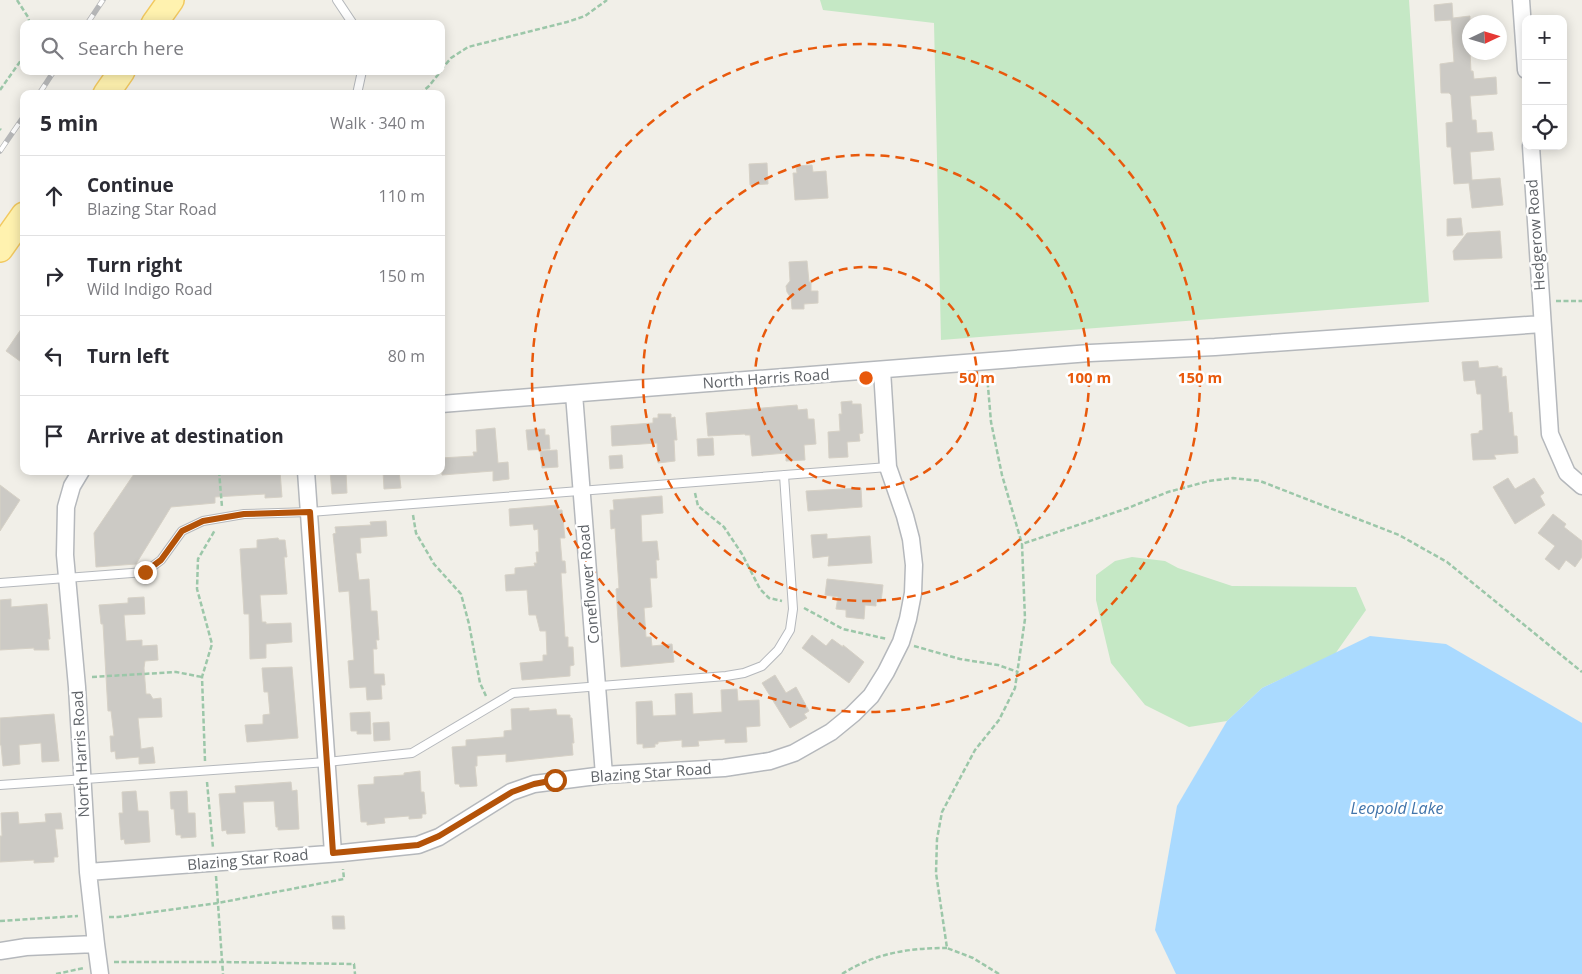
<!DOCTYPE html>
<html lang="en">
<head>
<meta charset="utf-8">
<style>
	body { margin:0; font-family:"Open Sans",sans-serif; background:#f7f7f7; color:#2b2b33 }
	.controls { position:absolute; right:15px; top:15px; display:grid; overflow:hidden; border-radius:10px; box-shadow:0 2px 12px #0003 }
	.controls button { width:45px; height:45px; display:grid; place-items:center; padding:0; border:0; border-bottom:1px solid #e1e1e2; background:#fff; color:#2b2b33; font:25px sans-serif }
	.compass { position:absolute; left:1462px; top:15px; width:45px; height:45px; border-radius:50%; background:#fff; box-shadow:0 2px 12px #0003; rotate:86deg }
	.stop { position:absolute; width:15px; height:15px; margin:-11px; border:4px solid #b45309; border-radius:50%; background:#fff }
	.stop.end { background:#b45309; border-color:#fff; box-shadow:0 1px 5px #0008 }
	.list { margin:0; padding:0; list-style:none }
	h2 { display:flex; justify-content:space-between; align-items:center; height:65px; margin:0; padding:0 20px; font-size:21px }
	h2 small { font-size:16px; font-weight:400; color:#7c7c81 }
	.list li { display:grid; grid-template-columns:32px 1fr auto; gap:15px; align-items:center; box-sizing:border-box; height:80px; padding:0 20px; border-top:1px solid #e1e1e2 }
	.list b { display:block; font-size:19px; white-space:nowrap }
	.list p { margin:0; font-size:16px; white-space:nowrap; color:#7c7c81 }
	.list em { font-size:16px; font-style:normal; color:#7c7c81 }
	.icon { flex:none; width:28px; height:28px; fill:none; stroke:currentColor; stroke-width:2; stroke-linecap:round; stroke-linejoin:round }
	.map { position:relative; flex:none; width:1582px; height:974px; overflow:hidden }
	.search { position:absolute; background:#fff; box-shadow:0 2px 12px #0003; left:20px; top:20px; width:425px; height:55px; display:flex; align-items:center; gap:12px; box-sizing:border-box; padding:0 18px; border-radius:10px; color:#7c7c81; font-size:19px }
	.panel { position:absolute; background:#fff; box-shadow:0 2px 12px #0003; left:20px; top:90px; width:425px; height:385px; border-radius:10px }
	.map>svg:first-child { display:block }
	.green { fill:#c5e8c5 }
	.water { fill:#aadaff }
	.building { fill:#cccac5; stroke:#d6d1c6 }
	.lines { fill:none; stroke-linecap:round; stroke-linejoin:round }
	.lane-casing { stroke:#b5b8bc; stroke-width:10 }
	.street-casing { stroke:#b5b8bc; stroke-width:19 }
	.primary-casing { stroke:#f2c960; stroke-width:28 }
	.path { stroke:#9cc7a9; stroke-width:2.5; stroke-dasharray:5 2.5; stroke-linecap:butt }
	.lane { stroke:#fff; stroke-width:8 }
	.street { stroke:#fff; stroke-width:16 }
	.primary { stroke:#fff2af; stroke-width:25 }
	.rail-casing { stroke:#b6b7b8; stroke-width:5.5 }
	.rail { stroke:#fff; stroke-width:4; stroke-dasharray:11; stroke-linecap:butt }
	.route { stroke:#b45309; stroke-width:6 }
	.ring { fill:none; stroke:#e8590c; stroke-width:2.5; stroke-dasharray:9 6 }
	.labels { text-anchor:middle; stroke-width:5; stroke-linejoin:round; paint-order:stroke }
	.street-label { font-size:15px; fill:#5f6368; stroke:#fff }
	.water-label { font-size:16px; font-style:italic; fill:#4174aa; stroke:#fff }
	.centre { fill:#e8590c; stroke:#fff; stroke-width:2.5 }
	.ring-label { font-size:15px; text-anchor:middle; font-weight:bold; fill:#e8590c; stroke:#fff; stroke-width:5; stroke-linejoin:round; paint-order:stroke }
</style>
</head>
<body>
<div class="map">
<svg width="1582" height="974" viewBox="0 0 1582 974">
	<rect width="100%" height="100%" fill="#f1efe8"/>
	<path class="green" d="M820,0h589l20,302 -488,38 -7,-317 -111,-13z
		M1132,557l33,4 13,7 54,18 124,1 10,23 -31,44 -73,34 -35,33 -38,6 -44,-22 -34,-42 -15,-63v-25l19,-14z"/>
	<path class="water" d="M1370,636l76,8 136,79v251h-406l-21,-44 22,-124 50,-85 35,-33z"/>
	<path class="building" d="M1452,3l1,15 17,-2v36l1,19h2l1,8 22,-2 1,17 -27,2 2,24h4l1,13 15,-1 2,18 -24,2 2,28 28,-2 3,27 -31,3 -3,-25 -15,1 -3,-37h-4l-1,-24 7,-1 -2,-27 -2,-2h-8l-1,-29 14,-2 -3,-42 -16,1 -1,-16z
		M767,163l1,21 -18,1 -1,-21z
		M812,165l1,7 13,-1 2,27 -33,2 -2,-27h4l-1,-7z
		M1461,218l2,17 -16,1v-17z
		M1500,231l2,27 -48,2 -1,-9 14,-18z
		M807,261l2,21h2v9h7v12l-14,1v5h-12l-1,-11 -4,-6 -1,-6 4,-5 -1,-19z
		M24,325v39l-18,-13z
		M1478,361l1,7 19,-2v2h4v9l4,-1 3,37 3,-1 2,24h3l1,17 -24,2 2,4 -23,1 -2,-26 8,-1v-2l4,-1 -2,-36h-4l-2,-14 -11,1 -2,-19z
		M852,401v3h9l2,29 -4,1 1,7 -13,1 1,15 -19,1 -1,-26 12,-1 -1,-17h3l-1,-12z
		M797,405l1,5 9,-1 1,10h6l2,25 -12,1 1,15 -19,1v-8l-34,3 -2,-21h-5v-1l-37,2 -2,-23z
		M658,414h13v4l4,-1 2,23h-3l1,21 -17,2 -1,-20 -45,3 -1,-20 42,-3v-5h5z
		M495,428l3,35 10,-1 1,17 -16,2v-10l-51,4 -1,-17 33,-2 -1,-4h4l-1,-22z
		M545,429v6h4l1,14 -22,1 -2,-20z
		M713,438l1,17 -16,1 -1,-17z
		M557,450l1,17 -16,1 -2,-17z
		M622,455l1,13 -13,1 -1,-13z
		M136,471h144l2,26 -17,1v-4l-50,3v6l-44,4 -35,57 -40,3 -2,-34z
		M330,471h16l1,22 -15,1z
		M383,471h16l2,17 -17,1z
		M1508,478l7,11 19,-11 10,15 -4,3 5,9 -30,19 -22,-37z
		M0,485l20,15 -20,31z
		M861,488l1,19 -54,4 -2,-20z
		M662,496l1,17 -22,2 1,27 15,-1 2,19h-3l1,18h-7l2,29 -8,1 2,29h5l1,9 20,-2 2,18 -53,5 -5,-78 3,-1 -4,-60 -4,1 -1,-19h4l-1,-10z
		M558,505v5h4l3,28h-5l2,23h3l1,12h-5l4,64h3v10h5l1,18 -4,1v10l-48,4 -2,-17 23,-2v-6h4l-1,-24h-6l-4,-16h-7l-2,-25 -21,1 -1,-16 10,-1v-6l20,-2 -1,-3h3l-1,-11h3l-1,-23 -4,1 -1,-6 -23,2 -1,-17z
		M1553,514l13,10 -2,3 18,14v16l-7,10 -9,-7 -7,10 -14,-11 10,-13 -17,-13z
		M386,521l1,15 -27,2 1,15h-5l3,27 10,-1 2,32h6l2,29h-3l1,9h-4l1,25h10l1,11h-4l1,14 -15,1 -1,-13 -16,1 -2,-27 6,-1 -5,-69 -10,1 -6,-58 3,-1 -1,-6 36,-2 -1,-3z
		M827,534v5l43,-3 2,27 -44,3 1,-10 -16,2 -2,-23z
		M278,538l1,2h6l2,17h-3l3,37 -27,1 2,27h4v2l25,-1 1,19 -26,2v14l-16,1 -1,-45h-5l-4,-65 17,-1v-8z
		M827,579l56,6 -2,17h-5v4l-11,-1 -1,14 -18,-2v-7l-10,-1 2,-12 -13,-2z
		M144,597l1,17 -21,1 2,26 16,-1v6l15,-1 1,15 -13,1 -1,7 2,26h4l3,5 8,-1 1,19 -24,1 3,31 12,-2 2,16 -16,1v-7l-23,2 -1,-8 -4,1 -1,-16h4l-3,-25h-3l-5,-87h-2l-2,-19 29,-2v-5z
		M11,599v8l36,-3 3,35h-2l1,11h-15v-2l-34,2v-50z
		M812,635l14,11 6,-7 11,8v-2l21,17 -15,21 -47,-35z
		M292,667l6,71 -51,4 -2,-17 18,-1v-9l7,-1 -2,-22h-4l-2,-24z
		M775,675l11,18 10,-6 13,24 -5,3 3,4 -17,10 -28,-45z
		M737,689l1,12 21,-1 1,26 -14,1 1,15 -22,1v-4l-27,2 1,5 -17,1v-7l-24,2v2h-3v3l-12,1v-4h-6l-1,-42 16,-1 1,15 23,-1 -1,-21 17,-1 1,21 29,-2 -1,-22z
		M529,708v3l27,-2 1,6h13v3h2l2,25h-2l1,12 -67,7v-8l-29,2v10h-2l2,20 -17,1 -1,-3h-4l-3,-37 14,-1v-6l38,-3v-6l8,-1 -1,-21z
		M370,712l1,22h-14v-3h-6l-1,-18z
		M54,714l5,47 -17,1 -1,-19 -22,2 1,19 -17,2 -2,-21h-1v-27z
		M389,722l1,18 -16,1 -1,-18z
		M420,771l1,21h3l2,22h-4v4l-13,1v-3l-25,2 1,5 -18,2v-3h-6l-3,-37 16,-1v-7l30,-2v-2z
		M291,782l1,9 5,-1 2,39 -21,1v-3h-2l-2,-26 -31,1 2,31 -18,1 -1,-4 -4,1 -3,-37 17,-1 -1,-7z
		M136,791l2,20h10l2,31 -25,2 -1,-5 -3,1 -2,-27h4l-1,-21z
		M187,791l1,22h7l1,24 -15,1v-3h-5l-2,-26h-3l-1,-17z
		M18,812l1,12 27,-2 -1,-8 16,-1 2,16h-8l3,28h-4v5l-20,1v-3l-34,2v-26h2l-1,-23z
		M332,916h12l1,13h-12z"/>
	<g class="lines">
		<defs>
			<path id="lane" d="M337,0l16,24
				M357,94l5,-23
				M0,583l145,-11 16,-12 21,-29 21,-10 41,-7 66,-2 578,-45
				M0,785l327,-23 85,-9 101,-60 213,-17 18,-3 18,-7 16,-16 12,-20 3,-21 -9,-134"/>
			<path id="street" d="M1521,0l5,70
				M1531,146l19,288 17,39 15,13
				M574,394l30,381
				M441,404l649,-51 125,-6 327,-23
				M306,471l27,382
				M88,872l254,-19 76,-8 21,-8 72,-45 23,-8 70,-9 120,-7 46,-7 24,-8 37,-21 22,-18 18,-18 15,-24 15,-30 7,-23 5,-26 1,-28 -3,-26 -6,-23 -17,-49 -6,-97
				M96,944l4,30
				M0,951l26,-4 70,-3 -8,-72 -11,-185 -12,-132 1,-48 6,-21 9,-15"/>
			<path id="primary" d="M154,24l17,-24
				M106,94l16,-23
				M0,249l24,-34"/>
		</defs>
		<use href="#lane" class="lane-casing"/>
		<use href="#street" class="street-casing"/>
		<use href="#primary" class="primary-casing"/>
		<path class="path" d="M17,0l11,17 2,7
			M441,70l10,-12 17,-11 99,-25 18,-6 22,-16
			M0,90l24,-34
			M420,94l9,-8 12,-15
			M0,129l1,1
			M1556,301h26
			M987,375l4,47 11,53 20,69
			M219,471l3,36
			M695,493l3,13 26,21 18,27 18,35 9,9 13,3
			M413,515l3,18 18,31 27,30 8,30 11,59 6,13
			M804,608l39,21 44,10
			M914,646l46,13 38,6 20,7
			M92,677l84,-5 26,5
			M205,761l-3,-84 10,-33 -15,-55 1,-30 17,-29
			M207,782l6,66
			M216,876l7,98
			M109,917h9l100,-14 126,-24 -1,-10
			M0,921l78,-5
			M114,962h108l132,2 1,10
			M56,974l28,-6
			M842,974c33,-21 67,-26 105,-26
			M999,974l-26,-16 -26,-10 -11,-75 1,-34 5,-27 33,-62 24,-30 16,-32 10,-69 -3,-75 106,-36 40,-16 41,-11 24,-3 27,3 139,54 48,27 135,110"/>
		<use href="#lane" class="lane"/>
		<use href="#street" class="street"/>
		<use href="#primary" class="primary"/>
		<defs>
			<path id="rail" d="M87,24l16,-24
				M39,94l15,-23
				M0,151l24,-35"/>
		</defs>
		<use href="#rail" class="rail-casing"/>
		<use href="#rail" class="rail"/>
	</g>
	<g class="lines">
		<path class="route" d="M145,572l16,-12 21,-29 21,-10 41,-7 66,-2 23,341 85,-8 21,-9 73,-44 22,-8 21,-4"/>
	</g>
	<g class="ring">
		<circle cx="866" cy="378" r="111"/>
		<circle cx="866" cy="378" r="223"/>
		<circle cx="866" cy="378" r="334"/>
	</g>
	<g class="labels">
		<g class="street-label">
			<text transform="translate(1536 235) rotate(-94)" y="5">Hedgerow Road</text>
			<text transform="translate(766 379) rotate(-4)" y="5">North Harris Road</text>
			<text transform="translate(589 584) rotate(-95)" y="5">Coneflower Road</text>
			<text transform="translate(81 754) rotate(-93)" y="5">North Harris Road</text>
			<text transform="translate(651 773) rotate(-4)" y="5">Blazing Star Road</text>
			<text transform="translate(248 860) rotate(-5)" y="5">Blazing Star Road</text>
		</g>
		<g class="water-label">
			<text x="1397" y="814">Leopold Lake</text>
		</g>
	</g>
	<circle cx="866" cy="378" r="8" class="centre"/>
	<g class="ring-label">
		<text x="977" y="383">50 m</text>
		<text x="1089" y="383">100 m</text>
		<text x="1200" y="383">150 m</text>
	</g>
</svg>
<div class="controls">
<button>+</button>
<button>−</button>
<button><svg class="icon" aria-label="locate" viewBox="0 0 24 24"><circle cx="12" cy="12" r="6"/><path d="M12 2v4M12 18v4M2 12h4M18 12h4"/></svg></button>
</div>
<svg class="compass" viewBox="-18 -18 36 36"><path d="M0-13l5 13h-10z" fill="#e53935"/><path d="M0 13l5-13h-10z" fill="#7c7c81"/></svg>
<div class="stop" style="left:555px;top:780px"></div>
<div class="stop end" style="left:145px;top:572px"></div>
<div class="search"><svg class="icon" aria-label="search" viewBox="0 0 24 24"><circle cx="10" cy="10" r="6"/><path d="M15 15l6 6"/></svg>Search here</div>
<section class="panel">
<h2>5 min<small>Walk · 340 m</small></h2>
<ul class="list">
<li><svg class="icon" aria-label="ahead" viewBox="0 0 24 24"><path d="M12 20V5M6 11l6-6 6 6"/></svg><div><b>Continue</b><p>Blazing Star Road</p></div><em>110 m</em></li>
<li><svg class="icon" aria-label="right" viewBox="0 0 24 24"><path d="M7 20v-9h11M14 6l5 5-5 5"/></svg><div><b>Turn right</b><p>Wild Indigo Road</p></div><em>150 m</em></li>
<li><svg class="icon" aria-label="left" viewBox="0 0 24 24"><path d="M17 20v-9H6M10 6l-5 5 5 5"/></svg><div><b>Turn left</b></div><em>80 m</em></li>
<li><svg class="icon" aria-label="arrive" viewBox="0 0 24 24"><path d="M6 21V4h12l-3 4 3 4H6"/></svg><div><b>Arrive at destination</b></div></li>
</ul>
</section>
</div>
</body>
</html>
